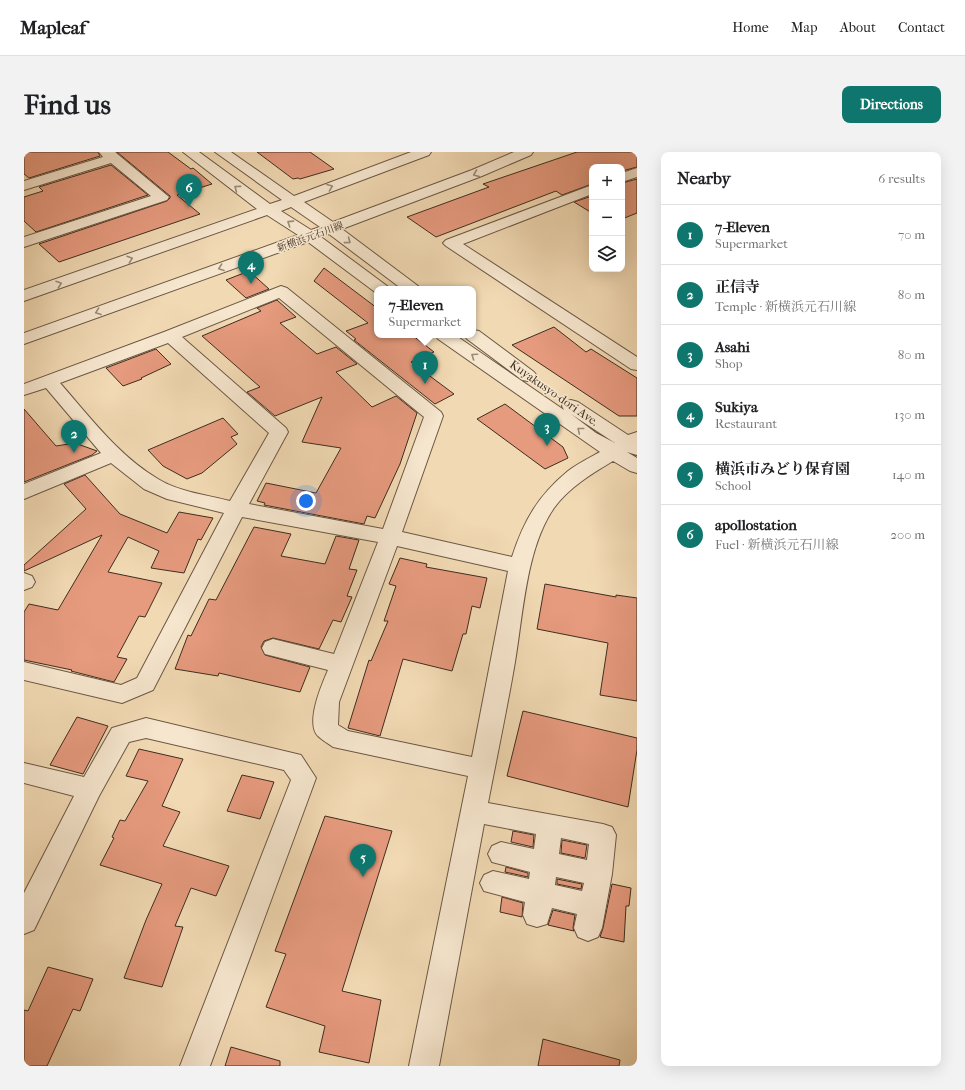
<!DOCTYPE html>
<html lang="en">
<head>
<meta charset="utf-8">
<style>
	body { margin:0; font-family:"IM FELL French Canon","Noto Serif JP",serif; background:#f2f2f2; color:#202124 }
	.controls { position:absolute; right:12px; top:12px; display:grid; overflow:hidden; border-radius:8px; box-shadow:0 4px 16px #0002 }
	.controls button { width:36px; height:36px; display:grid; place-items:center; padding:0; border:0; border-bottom:1px solid #e0e0e0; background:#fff; color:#202124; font:20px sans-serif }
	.you { position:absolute; left:282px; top:349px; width:14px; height:14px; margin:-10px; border:3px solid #fff; border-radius:50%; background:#1a73e8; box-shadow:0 0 0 6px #1a73e833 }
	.badge { display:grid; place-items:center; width:26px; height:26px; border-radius:50%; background:#0f766e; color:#fff; font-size:13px; font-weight:700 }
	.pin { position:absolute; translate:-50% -33px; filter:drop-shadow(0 1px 2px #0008) }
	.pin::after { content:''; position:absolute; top:21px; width:14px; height:12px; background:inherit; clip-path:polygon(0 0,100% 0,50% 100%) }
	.popup { position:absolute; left:350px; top:134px; width:102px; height:52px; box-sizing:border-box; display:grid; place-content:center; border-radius:8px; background:#fff; filter:drop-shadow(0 1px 3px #0005); font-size:13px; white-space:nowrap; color:#757577 }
	.popup b { font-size:15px; color:#202124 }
	.popup::after { content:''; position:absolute; left:50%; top:100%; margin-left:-8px; border:8px solid transparent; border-top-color:#fff }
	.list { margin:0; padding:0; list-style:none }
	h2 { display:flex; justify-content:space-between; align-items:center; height:52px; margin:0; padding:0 16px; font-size:17px }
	h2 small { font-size:13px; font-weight:400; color:#757577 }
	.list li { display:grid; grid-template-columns:26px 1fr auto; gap:12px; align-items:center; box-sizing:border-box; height:60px; padding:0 16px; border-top:1px solid #e0e0e0 }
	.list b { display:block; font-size:15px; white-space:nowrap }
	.list p { margin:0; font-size:13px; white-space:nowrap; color:#757577 }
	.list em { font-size:13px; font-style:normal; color:#757577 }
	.icon { flex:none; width:22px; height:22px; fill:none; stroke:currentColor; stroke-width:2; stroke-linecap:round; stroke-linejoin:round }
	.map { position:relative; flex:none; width:613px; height:914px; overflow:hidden; border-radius:8px }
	header { display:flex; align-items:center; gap:24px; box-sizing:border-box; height:56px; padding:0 20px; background:#fff; border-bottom:1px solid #e0e0e0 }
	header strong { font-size:19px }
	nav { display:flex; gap:22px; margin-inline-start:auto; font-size:14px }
	.intro { display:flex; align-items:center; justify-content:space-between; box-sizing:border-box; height:96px; padding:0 24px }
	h1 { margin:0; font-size:28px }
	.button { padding:10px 18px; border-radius:8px; background:#0f766e; color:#fff; font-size:14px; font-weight:700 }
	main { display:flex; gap:24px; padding:0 24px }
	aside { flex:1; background:#fff; border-radius:8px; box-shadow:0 4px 16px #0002 }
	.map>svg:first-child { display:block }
	.building { fill:#e69a7e; stroke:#3f2d1f }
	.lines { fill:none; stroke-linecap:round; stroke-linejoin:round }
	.minor-casing { stroke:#6c5844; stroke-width:2 }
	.minor { fill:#f6e6ce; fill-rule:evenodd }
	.oneway { stroke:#9a8a76 }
	.labels { text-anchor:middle; stroke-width:3; stroke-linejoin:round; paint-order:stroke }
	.far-street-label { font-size:10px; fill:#3f2d1f; stroke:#f6e6ce }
	.street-label { font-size:12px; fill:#3f2d1f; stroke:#f6e6ce }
</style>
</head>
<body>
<header>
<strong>Mapleaf</strong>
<nav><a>Home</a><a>Map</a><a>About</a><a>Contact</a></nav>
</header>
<div class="intro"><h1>Find us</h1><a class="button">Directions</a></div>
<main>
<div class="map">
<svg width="613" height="914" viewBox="0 0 613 914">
	<rect width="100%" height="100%" fill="#f1d9b3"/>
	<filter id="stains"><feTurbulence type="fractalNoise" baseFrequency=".005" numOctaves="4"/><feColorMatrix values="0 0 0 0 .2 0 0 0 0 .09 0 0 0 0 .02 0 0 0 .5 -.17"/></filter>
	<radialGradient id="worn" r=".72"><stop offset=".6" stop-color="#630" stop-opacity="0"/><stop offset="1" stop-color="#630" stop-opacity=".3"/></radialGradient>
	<path class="building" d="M0,0h74l2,4 -71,22 -5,-4z
		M93,0h51l23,17 2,-1 19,16 -35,11 23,19 -141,48 -20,-18 128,-43 3,-3v-2z
		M233,0h53l24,17 -34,10 -2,-1 -5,1z
		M553,0h60v15l-15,4v-4h-30v17l-30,11 -6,-4 -120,46 -29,-20 82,-30 -6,-3z
		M87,13l37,30 -112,37 -12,-11v-24l19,-6 -4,-4z
		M613,27v34l-15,6v-36z
		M568,44v17l-18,-11z
		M300,116l53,40v27h35l22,17 -23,10 43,32 -19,10 -81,-64 2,-1 -10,-8 22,-8 -54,-42z
		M225,119l20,18 -23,9 -20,-18z
		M253,148l19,17 -16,6 37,31 19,-7 21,17 -21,8 36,35 24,-11 21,17 -17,51 -25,54 -8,-2 -3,8 -100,-19 1,-2 -8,-2 9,-18 50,10 25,-45 -39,-6 20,-45 -47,19 -28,-24 13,-5 -58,-51 59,-25 -4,-3z
		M530,175l32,25 5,-3 46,29v38h-18l-107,-71z
		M132,197l15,15 -30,14 1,1 -19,7 -17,-18z
		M481,252l58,43 5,11 -23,11 -68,-50z
		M0,257l32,37 19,-3 22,8 -5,4 -68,27z
		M199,266l15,16 -7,3 6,7 -35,29 -15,6 -24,-13 -15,-16z
		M61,323l35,39 47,19 12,-21 34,6 -12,22 -3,-1 -14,34 -33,-5 8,-17 -31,-14 -20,35 54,11 -17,34 -6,-1 -22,41 10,2 -13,23 -43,-11 1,-1 -48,-10v-48l5,-8 29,6 44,-75 -78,36v-6l62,-56 -22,-25z
		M230,375l37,7 -10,22 44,8 11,-28 23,4 -10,29 8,1 -10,26 5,1 -11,25 -8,-2 -14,29 -46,-11 -9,3 -3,6 4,8 45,12 -10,25 -81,-19 -1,3 -43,-7 13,-34 3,1 18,-37 7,1z
		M376,406l27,6 -1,3 61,11 -7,30 -8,-2 -6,28h-3l-11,37 -49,-12 -23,77 -32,-8 21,-68 2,1 17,-40h-4l12,-35 -7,-2z
		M521,432l71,13v-2l21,3v103l-37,-6 8,-52 -71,-14z
		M499,559l114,27v12l-9,57 -121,-31z
		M53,565l31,9 -25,48 -33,-9z
		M115,597l44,10 -21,47 18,6 -17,34 66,20 -13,30 -25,-8 -16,38 8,1 -21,60 -38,-9 22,-58 16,-36 -62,-19 14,-27 -2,-1 8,-17 5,1 23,-40 -22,-5z
		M218,623l32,7 -14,37 -33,-8z
		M301,664l67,15 -50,160 39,9 -12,63 -50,-11 6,-26 -59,-19 20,-53 -11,-3z
		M489,679l21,4 -1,12 -22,-5z
		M538,688l25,5 -2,13 -24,-5z
		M482,715l22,6v4l-23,-5z
		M533,727l25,5 -1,5 -24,-5z
		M588,732l19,4 -2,18h-3l-2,36 -24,-5 3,-9z
		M478,745l21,6 -1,14 -22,-5z
		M529,758l22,5 -2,13 1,3 -26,-6z
		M24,815l45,12 -13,32 -7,-2 -26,57h-23v-56l4,1z
		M519,887l77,21 -1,6h-81z
		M207,895l49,14v5h-55z"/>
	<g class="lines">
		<defs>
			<path id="minor" d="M75,0h16l54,45 -2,3 -143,47v-10l127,-41 -40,-33 -87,27v-9l79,-24z
				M159,0h16l71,52 12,-4 -67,-48h16l63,44 117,-44h20l-2,3 -125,47 29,20 139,-52 42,-18h19l-2,3 -49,21 -140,53 76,57 2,3h-18l-73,-55 -8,3 66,49 2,3h-12v4l-2,-1 -67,-50 -284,102v-11l274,-98 -31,-20 -243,86v-11l233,-81zM267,55l29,20 -9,3 -30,-19z
				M613,16v9l-15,5v-9z
				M568,33v9l-129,50 174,113v13l-6,-1 -185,-123 -3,-3 3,-3z
				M257,134l6,2 154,124 2,4 -41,116 110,25c12,-37 26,-61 56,-86 9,-7 21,-13 32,-19l-162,-113 -3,-4h20l109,75 -2,-4 2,-4 7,-2 7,2 50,33 9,-3v23l-10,-3 10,6v15l-7,-2 -17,-10c-20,12 -45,27 -59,47 -28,40 -31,107 -39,154 -8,47 -18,94 -27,141l115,21 9,3 4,8 -4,39 -10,54 -4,9 -10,4 -10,-4 -4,-9 3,-14 -25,-6 -5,16 -10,3 -10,-3 -4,-9 2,-13 -41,-11 -4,-8 4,-8 9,-4 36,8 1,-7 -38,-10 -4,-8 4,-8 9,-4 33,7 2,-15 -52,-10 -45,242h-30l59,-290 -135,-29c-4,-3 -11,-7 -15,-11 -13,-13 4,-52 10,-66l-63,-16 -3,-6 3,-6 8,-3 61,15 44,-112 -136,-25 -89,173 -31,13 -98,-23v-18l97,23 16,-7 87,-165 -57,-14 -23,-10 -33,-26 -87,36v-15l77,-31 -55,-65 -22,7v-11l140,-52zM255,146l145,119 -41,112 -134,-25 39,-72 -2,-4 -104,-91zM144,191l101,90 -39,68c-23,-6 -51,-9 -72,-22 -40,-24 -68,-62 -98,-96zM547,262l44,29 -19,-10zM373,394l111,25 -36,186 -124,-26 -10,-6 1,-23zM537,686l28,6 -2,16 -28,-6zM532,725l28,6 -2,8 -27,-6z
				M449,178l6,1 55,41 3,4 -3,4 -6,1 -6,-1 -55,-41 -3,-4h9z
				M0,421l8,3 3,6 -3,5 -8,3z
				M122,566l155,37 15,23 -106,288h-30l111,-286 -7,-10 -138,-32 -17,4 -30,54 -65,134 -10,4v-41l50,-97 -50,-13v-20l60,14 28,-49z"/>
		</defs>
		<use href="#minor" class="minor-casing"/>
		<use href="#minor" class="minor"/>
	</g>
	<defs><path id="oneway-chevron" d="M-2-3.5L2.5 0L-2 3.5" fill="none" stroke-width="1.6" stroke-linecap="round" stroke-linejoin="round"/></defs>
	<g class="oneway">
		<use href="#oneway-chevron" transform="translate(452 22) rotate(158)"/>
		<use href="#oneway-chevron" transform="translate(306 35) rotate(-21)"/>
		<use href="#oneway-chevron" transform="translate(213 36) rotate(-143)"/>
		<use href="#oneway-chevron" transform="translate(266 71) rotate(-147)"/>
		<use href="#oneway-chevron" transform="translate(324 89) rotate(37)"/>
		<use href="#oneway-chevron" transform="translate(106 107) rotate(-19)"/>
		<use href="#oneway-chevron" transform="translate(197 116) rotate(160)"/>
		<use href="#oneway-chevron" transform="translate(35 132) rotate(-19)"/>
		<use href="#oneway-chevron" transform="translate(74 160) rotate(160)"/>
		<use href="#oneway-chevron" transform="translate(450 204) rotate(-145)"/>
		<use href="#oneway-chevron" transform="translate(556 278) rotate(-141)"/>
	</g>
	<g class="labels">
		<g class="far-street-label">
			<text transform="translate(286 84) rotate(-20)" y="4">新横浜元石川線</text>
		</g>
		<g class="street-label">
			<text transform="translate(530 241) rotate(35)" y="4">Kuyakusyo-dori Ave.</text>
		</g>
	</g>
	<rect width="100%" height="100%" filter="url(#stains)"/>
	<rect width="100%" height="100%" fill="url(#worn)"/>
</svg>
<div class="controls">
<button>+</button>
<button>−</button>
<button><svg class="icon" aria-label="layers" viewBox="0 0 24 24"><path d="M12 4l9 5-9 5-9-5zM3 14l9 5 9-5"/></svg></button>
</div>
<div class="you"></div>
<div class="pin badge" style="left:401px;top:232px">1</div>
<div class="popup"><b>7-Eleven</b>Supermarket</div>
<div class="pin badge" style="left:50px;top:301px">2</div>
<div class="pin badge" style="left:523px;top:294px">3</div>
<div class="pin badge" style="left:227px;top:132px">4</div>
<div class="pin badge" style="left:339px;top:725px">5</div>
<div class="pin badge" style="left:165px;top:55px">6</div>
</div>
<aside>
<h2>Nearby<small>6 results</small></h2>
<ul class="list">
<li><span class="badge">1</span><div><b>7-Eleven</b><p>Supermarket</p></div><em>70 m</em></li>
<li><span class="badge">2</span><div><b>正信寺</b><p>Temple · 新横浜元石川線</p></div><em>80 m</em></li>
<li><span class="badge">3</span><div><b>Asahi</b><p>Shop</p></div><em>80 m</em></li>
<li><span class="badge">4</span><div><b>Sukiya</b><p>Restaurant</p></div><em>130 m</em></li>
<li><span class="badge">5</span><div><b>横浜市みどり保育園</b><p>School</p></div><em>140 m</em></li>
<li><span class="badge">6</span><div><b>apollostation</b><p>Fuel · 新横浜元石川線</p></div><em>200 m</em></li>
</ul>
</aside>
</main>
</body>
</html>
